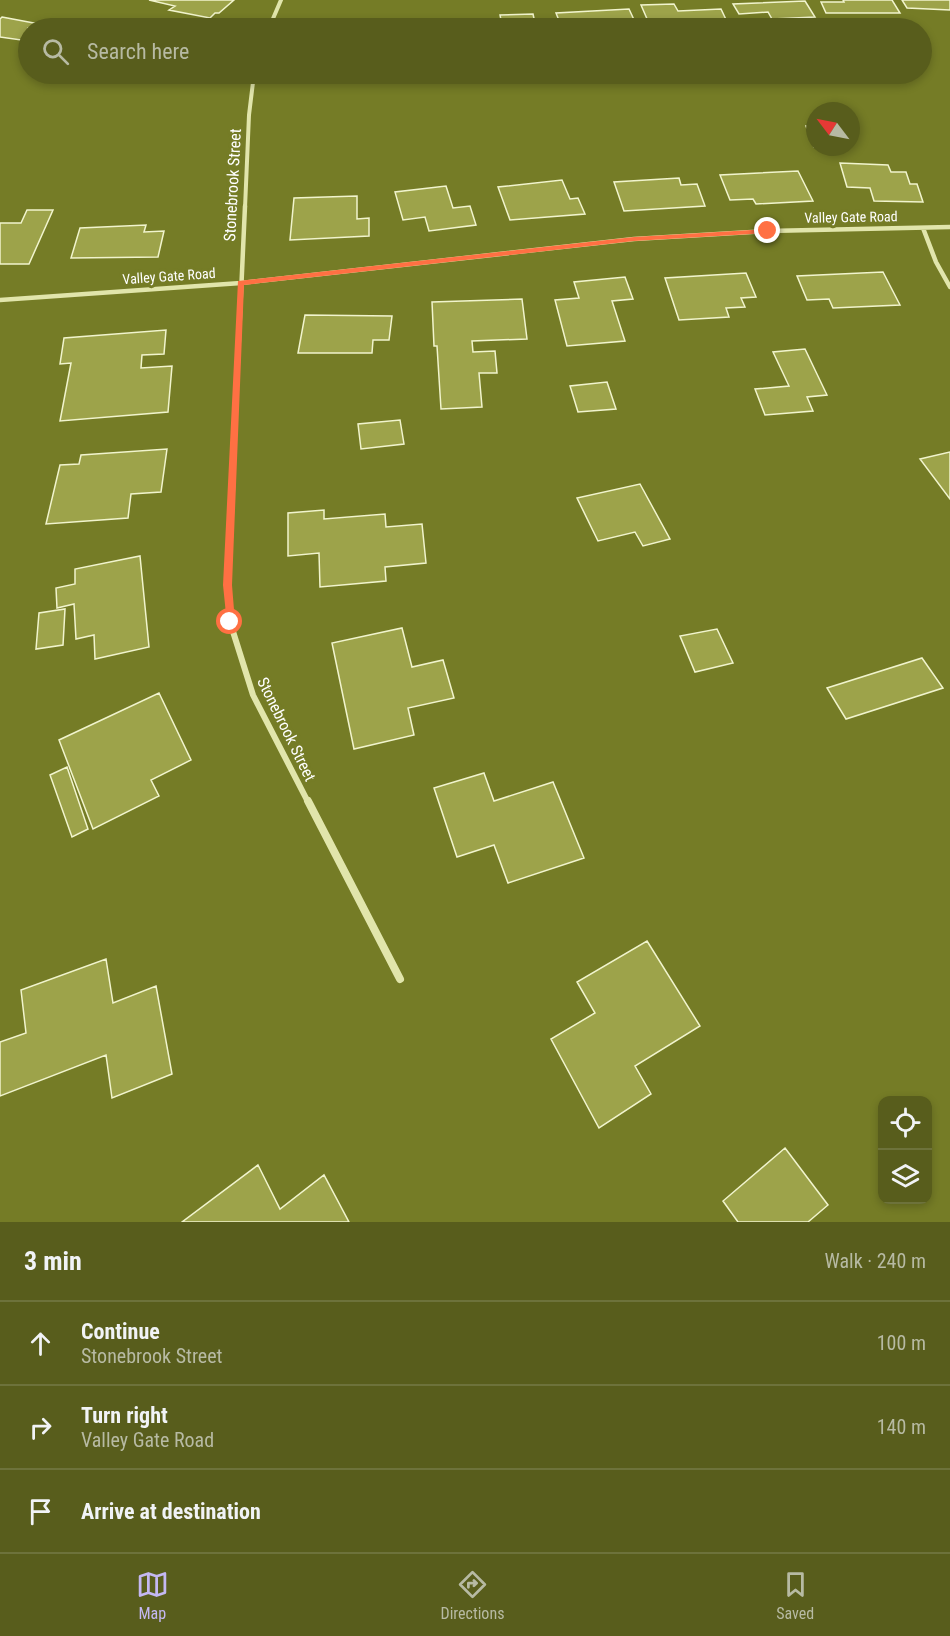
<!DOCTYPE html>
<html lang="en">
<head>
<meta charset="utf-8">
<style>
	body { margin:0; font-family:"Roboto Condensed",sans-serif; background:#5e6325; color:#f1f3f6 }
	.controls { position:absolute; right:18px; bottom:18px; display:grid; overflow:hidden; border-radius:12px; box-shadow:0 3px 9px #0003 }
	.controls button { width:54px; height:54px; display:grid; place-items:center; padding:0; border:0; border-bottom:2px solid #6d723b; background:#585d1c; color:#f1f3f6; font:30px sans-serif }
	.compass { position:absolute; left:806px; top:102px; width:54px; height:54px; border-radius:50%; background:#585d1c; box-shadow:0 3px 9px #0003; rotate:302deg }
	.stop { position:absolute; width:18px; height:18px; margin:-14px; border:4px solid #ff7043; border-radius:50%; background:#fff }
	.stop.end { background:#ff7043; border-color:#fff; box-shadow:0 2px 6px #0008 }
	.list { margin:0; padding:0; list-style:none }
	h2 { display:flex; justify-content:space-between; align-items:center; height:78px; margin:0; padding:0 24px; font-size:26px }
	h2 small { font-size:20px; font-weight:400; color:#b7baa3 }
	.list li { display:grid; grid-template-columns:39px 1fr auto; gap:18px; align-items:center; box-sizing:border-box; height:84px; padding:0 24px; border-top:2px solid #6d723b }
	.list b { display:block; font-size:22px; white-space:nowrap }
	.list p { margin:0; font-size:20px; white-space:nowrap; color:#b7baa3 }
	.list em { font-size:20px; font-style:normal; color:#b7baa3 }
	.icon { flex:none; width:33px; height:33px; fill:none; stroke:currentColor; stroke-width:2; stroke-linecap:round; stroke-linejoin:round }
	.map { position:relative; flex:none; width:950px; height:1222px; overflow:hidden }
	.search { position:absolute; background:#585d1c; box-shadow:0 3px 9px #0003; left:18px; right:18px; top:18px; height:66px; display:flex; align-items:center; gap:15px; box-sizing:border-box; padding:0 21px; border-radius:33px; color:#b7baa3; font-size:22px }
	.sheet { height:330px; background:#585d1c }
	nav { display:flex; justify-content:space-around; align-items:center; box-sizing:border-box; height:84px; border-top:2px solid #6d723b; background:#585d1c; font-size:16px; color:#b7baa3 }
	nav a { display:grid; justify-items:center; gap:3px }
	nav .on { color:#c4b8f2 }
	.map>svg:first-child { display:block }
	.building { fill:#9da34a; stroke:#f1f4cd; stroke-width:1.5 }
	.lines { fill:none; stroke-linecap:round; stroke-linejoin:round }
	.minor-far3 { stroke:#e1e5ab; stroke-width:4 }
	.minor-far2 { stroke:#e1e5ab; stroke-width:4.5 }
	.minor-far1 { stroke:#e1e5ab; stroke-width:6 }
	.minor { stroke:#e1e5ab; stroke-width:8 }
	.route { fill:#ff7043 }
	.labels { text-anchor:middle; stroke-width:6; stroke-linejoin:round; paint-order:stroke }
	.far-street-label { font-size:14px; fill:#fff; stroke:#757c26 }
	.street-label { font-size:16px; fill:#fff; stroke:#757c26 }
</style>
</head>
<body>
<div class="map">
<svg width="950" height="1222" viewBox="0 0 950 1222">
	<rect width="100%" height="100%" fill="#757c26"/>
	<path class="building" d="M149,0h85l-15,13h-4l-5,5 -41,-8 6,-4z
		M843,0h49l8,13h-74l-5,-11h23z
		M902,0h48v10l-43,-2z
		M805,1l10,16 -43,2 -4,-7 -29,2 -6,-10z
		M674,4l4,7 43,-2 9,19h-79l-10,-23z
		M629,9l7,15 -43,2 -2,-5 -31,2 -4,-10z
		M533,14l2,9h-7l1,5h-64l-1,-2 38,-1 -2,-10z
		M2,17l53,10 -27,1v13l-28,-4v-18z
		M444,19l2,9h-73v-6z
		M800,19l2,4 -27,1 -2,-4z
		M327,20h36l-1,8h-62l26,-1z
		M806,126h9v21h-1z
		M840,163l48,2 3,7h15l4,12h7l6,18 -49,-1 -4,-13 -23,-1z
		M798,171l15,30 -57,3 -3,-5 -23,1 -10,-25z
		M679,178l2,7 16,-1 8,22 -81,5 -10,-29z
		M562,180l8,19 8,-1 7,16 -75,6 -12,-33z
		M446,186l7,22 17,-2 6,19 -47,6 -4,-14 -22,3 -8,-28z
		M357,196v23l12,-1v18l-79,4 4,-42z
		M27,210h26l-24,54h-29v-41h21z
		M146,225l-2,7 20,-1 -6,26 -87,1 9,-30z
		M883,272l17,33 -67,3 -4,-9 -22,1 -10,-24z
		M746,273l10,24 -15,1 4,9 -19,1 3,9 -50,3 -14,-42z
		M625,277l8,22 -21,2 13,40 -58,5 -12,-46 24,-2 -5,-16z
		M522,299l5,40 -55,2 1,11 22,-1 2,22h-18l3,34 -41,2 -4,-63h-3l-2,-44z
		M305,315l87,1 -3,24h-16l-1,13h-74z
		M166,330l-2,24 -22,1 -1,13 31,-2 -4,46 -108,9 11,-58 -11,1 4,-26z
		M805,349l22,46 -20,2 6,14 -48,4 -10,-26 34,-3 -16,-34z
		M607,382l9,27 -38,3 -8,-26z
		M400,420l4,24 -43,5 -3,-25z
		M167,449l-6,43 -30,2 -3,24 -82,6 14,-59 19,-1 2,-9z
		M950,452v47l-30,-40z
		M640,484l30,55 -27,7 -8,-14 -37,9 -21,-43z
		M324,510v9l61,-5 1,13 36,-3 4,39 -41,4 1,14 -66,6 -1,-34 -31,3v-43z
		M140,556l9,91 -54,12 -1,-24 -18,4 -2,-35 -17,4 -1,-20 19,-4v-15z
		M65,609l-2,36 -27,4 3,-36z
		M402,628l10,39 31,-7 11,38 -46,10 6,27 -60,14 -22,-106z
		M717,629l16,34 -38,9 -15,-36z
		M922,658l21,30 -97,31 -19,-31z
		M159,693l32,67 -40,20 8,16 -66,33 -34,-89z
		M67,767l21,62 -16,8 -22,-62z
		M484,773l10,28 59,-19 31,76 -76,25 -14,-38 -37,12 -23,-69z
		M647,941l53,85 -65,40 16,28 -52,34 -48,-89 44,-26 -18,-31z
		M106,959l7,44 43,-17 16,88 -60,24 -6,-43 -106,41v-54l26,-9 -5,-43z
		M785,1148l43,57 -20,17h-70l-15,-21z
		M258,1165l22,44 44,-34 25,47h-167z"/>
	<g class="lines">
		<path class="minor-far3" d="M269,28l12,-28
			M245,208l4,-93 5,-41"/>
		<path class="minor-far2" d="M923,228l13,34 14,25
			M0,300l241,-17 393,-44 134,-8 182,-4
			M233,470l12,-264"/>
		<path class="minor-far1" d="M233,469l-5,116 2,37 23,73 55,107"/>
		<path class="minor" d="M308,801l92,178"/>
	</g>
	<path class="route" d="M768,229l2,4 -136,8 -390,44 -12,300 3,37 -1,2h-7l-4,-39 15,-304 396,-44z"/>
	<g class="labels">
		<g class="far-street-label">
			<text transform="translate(851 217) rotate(-1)" y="5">Valley Gate Road</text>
			<text transform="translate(169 276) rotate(-4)" y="5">Valley Gate Road</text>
		</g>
		<g class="street-label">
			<text transform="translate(232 185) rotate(-87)" y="6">Stonebrook Street</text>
			<text transform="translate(287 729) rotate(64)" y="6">Stonebrook Street</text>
		</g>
	</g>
</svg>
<div class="controls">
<button><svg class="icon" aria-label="locate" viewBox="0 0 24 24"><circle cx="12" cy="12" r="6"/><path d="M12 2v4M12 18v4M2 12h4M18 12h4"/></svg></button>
<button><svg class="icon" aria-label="layers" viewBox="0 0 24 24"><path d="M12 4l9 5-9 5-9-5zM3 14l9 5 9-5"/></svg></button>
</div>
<svg class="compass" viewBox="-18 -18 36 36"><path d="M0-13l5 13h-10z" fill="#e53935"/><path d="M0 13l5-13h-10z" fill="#b7baa3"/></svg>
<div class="stop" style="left:230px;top:622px"></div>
<div class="stop end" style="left:768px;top:231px"></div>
<div class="search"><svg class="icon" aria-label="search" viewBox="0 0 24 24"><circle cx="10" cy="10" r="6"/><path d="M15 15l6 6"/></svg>Search here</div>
</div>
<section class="sheet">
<h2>3 min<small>Walk · 240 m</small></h2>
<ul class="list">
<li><svg class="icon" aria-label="ahead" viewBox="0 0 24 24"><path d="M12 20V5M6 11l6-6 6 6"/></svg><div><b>Continue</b><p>Stonebrook Street</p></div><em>100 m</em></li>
<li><svg class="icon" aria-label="right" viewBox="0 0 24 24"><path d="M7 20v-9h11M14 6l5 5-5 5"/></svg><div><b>Turn right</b><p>Valley Gate Road</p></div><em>140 m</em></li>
<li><svg class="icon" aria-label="arrive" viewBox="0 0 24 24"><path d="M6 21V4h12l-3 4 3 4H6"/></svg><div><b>Arrive at destination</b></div></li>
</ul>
</section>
<nav>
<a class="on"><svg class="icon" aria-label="map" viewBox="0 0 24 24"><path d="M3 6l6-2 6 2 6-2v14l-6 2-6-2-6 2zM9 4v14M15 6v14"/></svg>Map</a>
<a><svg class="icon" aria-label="directions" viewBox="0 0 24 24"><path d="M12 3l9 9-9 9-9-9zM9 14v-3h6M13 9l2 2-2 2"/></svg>Directions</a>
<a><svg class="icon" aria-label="saved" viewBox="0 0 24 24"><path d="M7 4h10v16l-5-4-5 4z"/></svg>Saved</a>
</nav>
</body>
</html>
